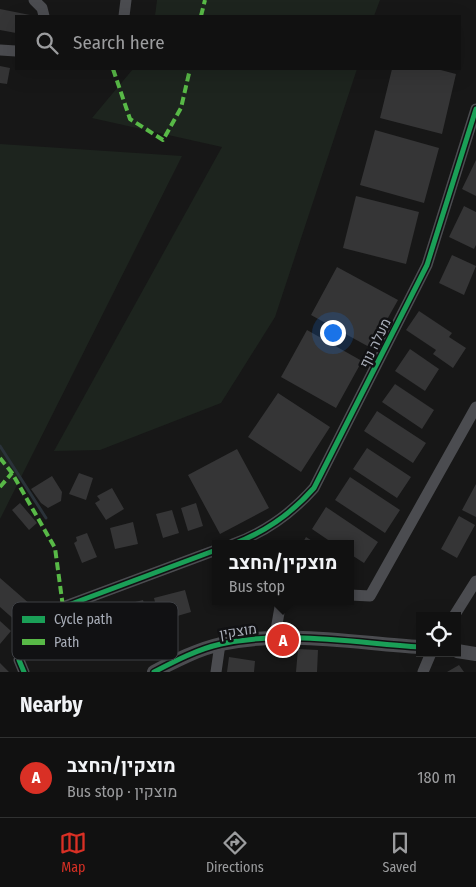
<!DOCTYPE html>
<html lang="en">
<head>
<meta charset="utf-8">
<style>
	body { margin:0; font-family:"Fira Sans Condensed",Heebo,sans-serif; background:#1a1a1a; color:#f1f3f6 }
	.controls { position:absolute; right:15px; bottom:15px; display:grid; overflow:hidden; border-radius:0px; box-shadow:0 5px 20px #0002 }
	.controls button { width:45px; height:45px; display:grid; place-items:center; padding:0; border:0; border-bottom:1px solid #303131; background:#111; color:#f1f3f6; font:25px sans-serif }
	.you { position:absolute; left:332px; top:332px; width:18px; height:18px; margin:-12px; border:4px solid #fff; border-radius:50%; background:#1a73e8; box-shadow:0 0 0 8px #1a73e833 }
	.badge { display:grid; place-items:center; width:32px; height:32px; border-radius:50%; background:#d93025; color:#fff; font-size:16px; font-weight:700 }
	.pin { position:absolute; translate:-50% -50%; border:2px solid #fff; box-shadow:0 1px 5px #0006 }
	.popup { position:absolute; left:212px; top:540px; width:142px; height:65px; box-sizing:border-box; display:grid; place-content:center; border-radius:0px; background:#111; filter:drop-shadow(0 1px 4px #0005); font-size:16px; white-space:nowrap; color:#9c9d9f }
	.popup b { font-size:19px; color:#f1f3f6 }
	.popup::after { content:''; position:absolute; left:50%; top:100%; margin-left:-10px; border:10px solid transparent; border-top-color:#111 }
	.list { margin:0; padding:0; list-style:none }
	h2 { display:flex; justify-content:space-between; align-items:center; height:65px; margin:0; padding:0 20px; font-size:21px }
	h2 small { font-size:16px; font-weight:400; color:#9c9d9f }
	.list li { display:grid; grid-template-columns:32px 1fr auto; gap:15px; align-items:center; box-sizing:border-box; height:80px; padding:0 20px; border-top:1px solid #303131 }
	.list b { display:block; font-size:19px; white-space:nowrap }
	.list p { margin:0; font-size:16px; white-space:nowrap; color:#9c9d9f }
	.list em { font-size:16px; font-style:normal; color:#9c9d9f }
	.icon { flex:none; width:28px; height:28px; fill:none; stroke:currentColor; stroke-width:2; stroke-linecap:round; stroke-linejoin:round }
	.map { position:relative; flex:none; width:476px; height:672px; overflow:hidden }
	.search { position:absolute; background:#111; box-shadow:0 5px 20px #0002; left:15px; right:15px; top:15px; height:55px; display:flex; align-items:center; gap:12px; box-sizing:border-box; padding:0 18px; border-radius:0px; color:#9c9d9f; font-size:19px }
	.sheet { height:145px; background:#111 }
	nav { display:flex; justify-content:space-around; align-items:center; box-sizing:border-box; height:70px; border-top:1px solid #303131; background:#111; font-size:14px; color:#9c9d9f }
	nav a { display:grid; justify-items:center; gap:2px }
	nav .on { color:#d93025 }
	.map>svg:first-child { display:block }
	.green { fill:#1d241e }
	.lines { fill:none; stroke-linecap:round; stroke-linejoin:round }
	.stream { stroke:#2a3239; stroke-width:3 }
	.building { fill:#353536 }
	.minor { stroke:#4b4c50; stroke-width:11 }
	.tertiary { stroke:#4b4c50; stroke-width:14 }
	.quiet { stroke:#58b947; stroke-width:4; stroke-dasharray:8 4; stroke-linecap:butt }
	.cycleway-casing { stroke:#111113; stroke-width:8 }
	.cycleway { stroke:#1a9f57; stroke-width:5 }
	.labels { text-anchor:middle; stroke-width:5; stroke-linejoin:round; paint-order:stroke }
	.street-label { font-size:14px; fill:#a8adb8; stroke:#111113 }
	.key { fill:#111113; stroke:#3e4045; stroke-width:1 }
	.key-label { font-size:14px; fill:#a8adb8 }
</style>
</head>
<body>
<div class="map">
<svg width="476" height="672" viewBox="0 0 476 672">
	<rect width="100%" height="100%" fill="#171717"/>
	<path class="green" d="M157,0h223l-6,16h-219z
		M133,69h224l-82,248 -54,86 -121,47 -46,1 168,-304 -130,-29z
		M0,144l182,12 -182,363z"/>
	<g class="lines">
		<path class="stream" d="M0,446l46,72"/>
	</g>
	<path class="building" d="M0,9l30,6v1h-14v17l-16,-3z
		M0,66l10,2 -3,16 -7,-1z
		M392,69h45l19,5 -14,60 -62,-16z
		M375,130l64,18 -15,55 -64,-18z
		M476,160v36l-14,-7z
		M356,196l63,16 -13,52 -63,-16z
		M464,206l12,6v33l-2,4 -25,-12z
		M452,255l24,11 -12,29 -25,-12z
		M337,267l61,33 -27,48 -60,-33z
		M419,311l33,22 -3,4 17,11 -13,20 -20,-14 3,-4 -30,-20z
		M307,330l55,31 -26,47 -55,-31z
		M410,349l29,20 -14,22 -30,-20z
		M395,384l39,26 -12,19 -40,-27z
		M278,393l52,34 -29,45 -53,-35z
		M377,411l49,32 -13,20 -49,-32z
		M367,448l44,29 -14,21 -44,-29z
		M237,449l32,59 -49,26 -32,-59z
		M79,473l14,5 -7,22 -17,-6z
		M52,476l10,16 -1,9 -13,7 -7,-5 -10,-14z
		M350,477l50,33 -15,23 -50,-33z
		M476,484v33l-14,-7z
		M112,488l12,21 -18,11 -11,-17 5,-3 -3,-4z
		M20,503l17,20 -8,7 -17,-20z
		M196,503l7,23 -15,5 -7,-23z
		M326,507l52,35 -14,21 -14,-9v-10h-16l-22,-15z
		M172,510l7,23 -16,5 -7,-24z
		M459,516l16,9 -18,33 -16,-9z
		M133,522l5,22 -23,5 -5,-21z
		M87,533l10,24 -15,6 -8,-20 3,-2 -1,-4z
		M306,537l11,7h-15z
		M0,578l31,27 -14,17 -17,-15z
		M185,590l6,22 -31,9 -6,-23z
		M143,600l6,22 -31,9 -6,-23z
		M102,608l6,22 -31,9 -6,-23z
		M0,621l11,10 -11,13z
		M298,649l20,1 -1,22h-21z
		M229,657l26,4 -1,11h-27z
		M0,663l9,9h-9z
		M459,665l5,7h-17z"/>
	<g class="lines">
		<path class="minor" d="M34,0l8,8 2,8
			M124,16l2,-16
			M0,50l16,1
			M233,544c33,-12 58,-30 81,-56l113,-223 49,-156
			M350,595l20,1 106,-189
			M454,616l22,-35
			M275,636l6,-35
			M24,672l-5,-12 11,-27 14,-15 19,-11 153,-57
			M216,672l4,-28
			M423,672l8,-19"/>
		<path class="tertiary" d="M457,651l19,3
			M154,672c21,-11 44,-23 67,-28 65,-14 134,-1 199,3"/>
		<path class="quiet" d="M201,16l4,-16
			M113,69l17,50 33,21 18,-32 9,-39
			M0,458l12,15 43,75 8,59
			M0,487l12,-14"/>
		<defs>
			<path id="cycleway" d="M233,544c33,-12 58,-30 81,-56l113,-223 49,-156
				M24,672l-5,-12 11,-27 14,-15 19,-11 153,-57
				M154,672c21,-11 44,-23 67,-28 65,-14 134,-1 199,3"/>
		</defs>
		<use href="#cycleway" class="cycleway-casing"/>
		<use href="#cycleway" class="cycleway"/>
	</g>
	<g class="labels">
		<g class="street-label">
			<text transform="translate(375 343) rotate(-64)" y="5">מעלה נוף</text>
			<text transform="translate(238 631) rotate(-9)" y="5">מוצקין</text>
		</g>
	</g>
	<rect x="12" y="602" width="166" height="58" rx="8" class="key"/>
	<rect x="22" y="616" width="23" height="7" fill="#1a9f57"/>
	<rect x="22" y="639" width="23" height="6" fill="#58b947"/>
	<g class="key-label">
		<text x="54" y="624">Cycle path</text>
		<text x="54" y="647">Path</text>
	</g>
</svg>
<div class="controls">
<button><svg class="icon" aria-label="locate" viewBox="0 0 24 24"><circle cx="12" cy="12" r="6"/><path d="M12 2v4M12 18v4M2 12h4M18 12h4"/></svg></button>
</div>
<div class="you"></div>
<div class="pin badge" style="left:283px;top:640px">A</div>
<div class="popup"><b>מוצקין/החצב</b>Bus stop</div>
<div class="search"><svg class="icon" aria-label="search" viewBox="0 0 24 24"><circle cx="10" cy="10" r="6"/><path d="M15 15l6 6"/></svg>Search here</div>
</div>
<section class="sheet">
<h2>Nearby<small></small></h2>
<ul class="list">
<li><span class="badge">A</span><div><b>מוצקין/החצב</b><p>Bus stop · מוצקין</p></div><em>180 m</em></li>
</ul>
</section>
<nav>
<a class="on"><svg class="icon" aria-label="map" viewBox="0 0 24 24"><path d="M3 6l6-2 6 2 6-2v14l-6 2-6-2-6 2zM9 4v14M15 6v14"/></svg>Map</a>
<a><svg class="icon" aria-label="directions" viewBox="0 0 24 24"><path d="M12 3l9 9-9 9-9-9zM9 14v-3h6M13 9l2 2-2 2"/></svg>Directions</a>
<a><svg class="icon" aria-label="saved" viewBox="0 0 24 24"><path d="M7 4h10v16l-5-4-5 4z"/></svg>Saved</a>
</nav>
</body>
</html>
